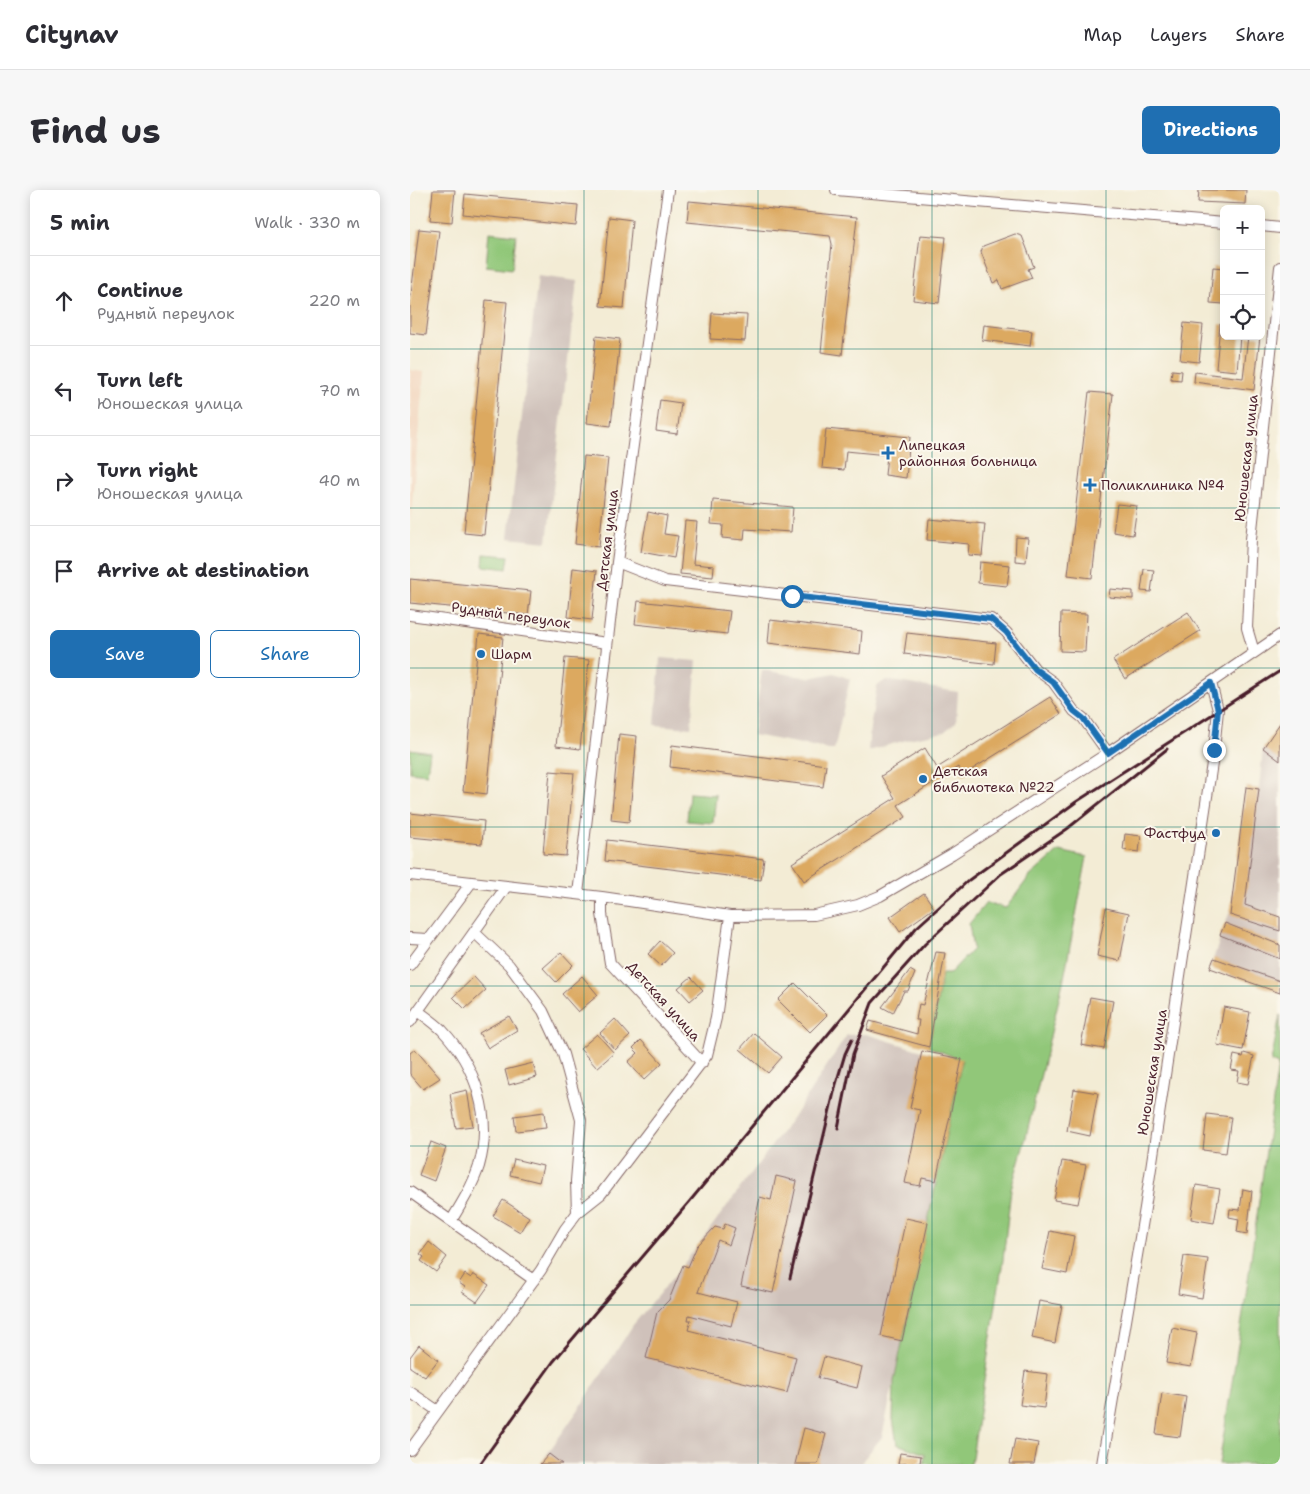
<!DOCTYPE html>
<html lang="en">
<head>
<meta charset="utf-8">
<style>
	body { margin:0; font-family:"Shantell Sans",sans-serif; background:#f7f7f7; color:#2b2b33 }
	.controls { position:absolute; right:15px; top:15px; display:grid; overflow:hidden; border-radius:8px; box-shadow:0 2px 12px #0003 }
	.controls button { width:45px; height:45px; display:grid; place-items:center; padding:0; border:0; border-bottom:1px solid #e1e1e2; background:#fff; color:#2b2b33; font:25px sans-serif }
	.stop { position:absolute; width:15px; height:15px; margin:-11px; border:4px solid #1f6fb2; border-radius:50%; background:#fff }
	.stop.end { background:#1f6fb2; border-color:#fff; box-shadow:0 1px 5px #0008 }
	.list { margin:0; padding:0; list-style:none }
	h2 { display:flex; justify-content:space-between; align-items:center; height:65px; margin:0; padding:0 20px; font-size:21px }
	h2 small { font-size:16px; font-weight:400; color:#7c7c81 }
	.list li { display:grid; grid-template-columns:32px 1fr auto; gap:15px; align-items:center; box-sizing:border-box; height:90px; padding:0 20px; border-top:1px solid #e1e1e2 }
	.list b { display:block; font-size:19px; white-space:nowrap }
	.list p { margin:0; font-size:16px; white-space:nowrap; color:#7c7c81 }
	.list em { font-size:16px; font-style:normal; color:#7c7c81 }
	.actions { display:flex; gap:10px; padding:15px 20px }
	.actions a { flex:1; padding:11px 0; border:1px solid #1f6fb2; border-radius:8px; text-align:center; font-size:18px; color:#1f6fb2 }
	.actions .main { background:#1f6fb2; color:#fff }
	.icon { flex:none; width:28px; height:28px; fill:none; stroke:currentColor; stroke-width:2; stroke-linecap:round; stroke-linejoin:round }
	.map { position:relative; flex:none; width:870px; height:1274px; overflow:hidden; border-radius:8px }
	header { display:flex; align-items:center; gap:30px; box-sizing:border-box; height:70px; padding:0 25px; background:#fff; border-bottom:1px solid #e1e1e2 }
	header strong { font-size:24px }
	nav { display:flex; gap:28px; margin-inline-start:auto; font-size:18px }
	.intro { display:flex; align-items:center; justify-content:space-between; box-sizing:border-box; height:120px; padding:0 30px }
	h1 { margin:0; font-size:35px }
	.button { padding:12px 22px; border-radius:8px; background:#1f6fb2; color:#fff; font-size:18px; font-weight:700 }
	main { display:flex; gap:30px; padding:0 30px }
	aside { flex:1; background:#fff; border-radius:8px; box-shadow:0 2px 12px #0003 }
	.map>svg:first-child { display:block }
	.built { fill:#f2d5bd }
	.industrial { fill:#cfc1ba }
	.green { fill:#91c779; stroke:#6e7352 }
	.building { fill:#dca960 }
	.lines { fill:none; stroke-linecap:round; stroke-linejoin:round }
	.street-casing { stroke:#856766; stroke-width:12 }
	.street { stroke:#fff; stroke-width:10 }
	.rail { stroke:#4a1f2b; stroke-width:3 }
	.route { stroke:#1f6fb2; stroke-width:6 }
	.grid { fill:none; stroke:#0f766e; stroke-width:1; stroke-opacity:0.55 }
	.poi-dot { fill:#1f6fb2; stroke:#fbf7ec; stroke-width:2 }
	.labels { text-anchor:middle; stroke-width:4; stroke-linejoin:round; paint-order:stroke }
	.poi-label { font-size:14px; fill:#4a1f2b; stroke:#fbf7ec; text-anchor:start }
	.street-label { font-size:14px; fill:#4a1f2b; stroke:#fbf7ec }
</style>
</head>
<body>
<header>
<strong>Citynav</strong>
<nav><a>Map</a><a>Layers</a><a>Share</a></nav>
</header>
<div class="intro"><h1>Find us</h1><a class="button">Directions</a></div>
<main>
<aside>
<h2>5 min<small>Walk · 330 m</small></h2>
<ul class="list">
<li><svg class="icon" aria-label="ahead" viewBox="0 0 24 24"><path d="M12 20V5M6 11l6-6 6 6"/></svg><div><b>Continue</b><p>Рудный переулок</p></div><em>220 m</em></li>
<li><svg class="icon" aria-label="left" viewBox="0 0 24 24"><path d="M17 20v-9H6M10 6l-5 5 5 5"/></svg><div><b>Turn left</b><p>Юношеская улица</p></div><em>70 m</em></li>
<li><svg class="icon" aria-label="right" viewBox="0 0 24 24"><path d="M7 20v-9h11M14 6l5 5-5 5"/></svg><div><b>Turn right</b><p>Юношеская улица</p></div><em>40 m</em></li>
<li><svg class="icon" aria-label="arrive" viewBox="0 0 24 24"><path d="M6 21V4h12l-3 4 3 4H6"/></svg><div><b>Arrive at destination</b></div></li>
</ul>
<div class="actions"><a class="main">Save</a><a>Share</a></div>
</aside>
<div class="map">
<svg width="870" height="1274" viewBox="0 0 870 1274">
	<rect width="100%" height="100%" fill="#fbf7ec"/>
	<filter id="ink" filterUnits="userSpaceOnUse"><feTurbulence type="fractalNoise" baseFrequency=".02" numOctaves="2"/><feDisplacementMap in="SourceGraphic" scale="10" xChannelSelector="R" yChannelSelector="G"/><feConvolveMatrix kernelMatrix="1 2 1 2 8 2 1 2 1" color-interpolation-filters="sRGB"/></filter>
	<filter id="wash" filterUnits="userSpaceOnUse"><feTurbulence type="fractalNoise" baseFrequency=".0096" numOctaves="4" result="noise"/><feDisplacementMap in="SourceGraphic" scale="20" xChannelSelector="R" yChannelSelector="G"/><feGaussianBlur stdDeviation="1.12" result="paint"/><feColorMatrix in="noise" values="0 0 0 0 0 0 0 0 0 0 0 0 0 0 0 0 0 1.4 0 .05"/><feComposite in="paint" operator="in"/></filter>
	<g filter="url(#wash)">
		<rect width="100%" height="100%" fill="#f3ecd5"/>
		<path class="built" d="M0,180l14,2 -14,151z"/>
		<path class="industrial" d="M128,86l39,5 -30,261 -39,-4z
			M250,468l37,3 -6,67 -36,-3z
			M352,480l48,8 24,-5 16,6 -16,71 -81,-15z
			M476,490l72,12 -2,30 -12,10 -31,6 -45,13 2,-23 7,-42z
			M870,533v270l-70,-25 22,-63 14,-118 13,2 4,-41z
			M456,844l56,17 40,8 -80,378 -19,23 -1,4h-322l39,-55 54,-84 50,-60 113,-152 51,-78z"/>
		<path class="green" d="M79,42l27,3 -4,34 -26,-3z
			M74,364l25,2 -2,13 -24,-3z
			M0,559l20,3 -3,22 -17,-2z
			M279,603l27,2 -3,28 -26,-2z
			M649,661l28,6 -23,121 -38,159 -15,52 -8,71 -32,204h-47l1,-10 -28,-10 -4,-25 1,-38 68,-321 -33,-13 13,-73h7l24,-25 -4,-25 17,-21 20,5 23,-31z
			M870,825v449h-61l26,-163 33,-236 -7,-3z"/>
		<g id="blocks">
			<path class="building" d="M23,0h22l-3,32 -22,-2z
				M789,0h47l-1,14 -47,-2z
				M55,4l113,11 -2,21 -113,-12z
				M279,11l168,16 -15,138 -21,-3 11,-108 -2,-8 -143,-14z
				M199,27l23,3 -8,88 -24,-2z
				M9,39l20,2 -13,104 -16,-2v-30z
				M605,44l7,2 12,31 -6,2 4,9 -30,11 -3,-9 -6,3 -12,-31 2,-6z
				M510,45l26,2 -7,66 -26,-3z
				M803,77l11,1v36l-14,-1z
				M76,110l21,2 -23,233 -20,-2z
				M302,123l35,2 -2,26 -35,-2z
				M774,133l19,2 -4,37 -19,-2z
				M810,134l4,1v11h16l-3,35 -21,-2z
				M574,135l48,6 -2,15 -48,-6z
				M186,146l24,3 -9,87 -24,-3z
				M838,146h12l-6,54 -60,-8 1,-10 48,6z
				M762,180l10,1 -1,9 -10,-1z
				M679,202l24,2 -21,184 -24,-3z
				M250,210l21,3 -4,31 -21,-3z
				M416,239l84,8 -4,41 -21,-3 2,-20 -41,-4 -2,19 -22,-2z
				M174,266l24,2 -9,89 -24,-3z
				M303,310l80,7 -2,25 -46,-3 -1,11 -22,-2 1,-13 -12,-1z
				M707,314l20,2 -4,29 -20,-3z
				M238,322l19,4 -3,18 14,2 -4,22 -33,-6z
				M519,329l56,5 -3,32 -14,-1 1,-11 -42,-4z
				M275,331l12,1 -4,42 21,2 -1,11 -33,-3z
				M606,347l12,1 -2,24 -11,-1z
				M570,372l30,3 -3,21 -29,-3z
				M163,378l24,3 -5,49 -24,-3z
				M734,379l10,1 -3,22 -10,-1z
				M0,389l121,12 -3,24 -118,-12z
				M700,399l23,2v8l-24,-2z
				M228,411l92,10 -3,23 -92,-10z
				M778,422l12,19 -75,48 -12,-19z
				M651,423l26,1 -2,38 -25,-1z
				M360,430l92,11 -2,23 -92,-11z
				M497,443l89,10 -2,21 -90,-10z
				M69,444l24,3 -16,157 -24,-3z
				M155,468l24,2 -9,89 -24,-3z
				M640,507l11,17 -98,61 -5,-8 -60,38 8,12 -102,64 -12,-18 103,-65 -14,-22 44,-28 12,20z
				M870,533v38l-17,-13z
				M209,544l18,2 -8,86 -18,-2z
				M262,555l154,20 -3,22 -153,-20z
				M140,581l24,2 -8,83 -23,-2z
				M836,597l13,2 -14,116 35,12v14l-50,-16z
				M0,623l74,8 -2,23 -72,-7z
				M715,644l16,2 -2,16 -16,-2z
				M197,650l157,19 -3,21 -156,-19z
				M514,703l10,15 -34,24 -10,-15z
				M696,718l23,5 -9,48 -23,-5z
				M815,733l55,22v14l-60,-24z
				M250,751l13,12 -12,13 -13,-12z
				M151,762l12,13 -17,17 -13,-14z
				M526,762l9,1 -16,94 -62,-17 3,-9 47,13 2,-14h-3l3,-16 4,1z
				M804,768l66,23v12l-70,-25z
				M500,780l5,3 -7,18h-4l-11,22 -11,-6z
				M172,786l16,19 -20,17 -16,-18z
				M64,787l12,13 -21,19 -12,-12z
				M281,787l12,13 -13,11 -12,-13z
				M385,793l32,32 -17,17 -32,-32z
				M680,807l23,4 -9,48 -23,-4z
				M814,817l26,5 -7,38 -26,-5z
				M99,826l8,14 -29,18 -9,-15z
				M205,829l15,17 -15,14 -15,-17z
				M344,843l28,24 -14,16 -28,-24z
				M187,844l17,19 -17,15 -17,-19z
				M231,850l21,23 -18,17 -16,-18 10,-9 -5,-5z
				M5,859l25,29 -17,11 -13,-15v-21z
				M512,861l40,8 -26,122 -14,-3 -2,8 -15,-3 15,-73 -10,-2z
				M834,863l10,3 -6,28 -11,-2 2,-11 -8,-1 3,-15 9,2z
				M123,873l4,14 -28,8 -4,-15z
				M664,899l24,4 -8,43 -23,-5z
				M57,900l6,36 -17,2 -6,-34z
				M134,922l2,16 -30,3 -2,-15z
				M797,924l24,3 -5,36 -23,-3z
				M21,952l15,6 -12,33 -15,-6z
				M104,969l29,7 -4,16 -29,-7z
				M652,971l24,4 -8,39 -24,-4z
				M366,986l21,5 -24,112 -32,-7 19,-89 11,3z
				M786,995l24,4 -6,34 -23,-4z
				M833,999l9,2 -5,43 -10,-2 2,-13 -10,-2 1,-8 10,1z
				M93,1010l26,17 -9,15 -27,-16z
				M496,1028l22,5 -26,118 -21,-5z
				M315,1034l10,4 -6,17 -11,-5 -20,52 39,10 -6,24 -42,-11 -1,5h3l-3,10 108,27 -9,36 -141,-35 11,-46 12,-12 14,-35 5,2 9,-21 18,-19 8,2z
				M640,1041l24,5 -7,38 -25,-5z
				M19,1052l18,15 -11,15 -15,-11 3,-4 -4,-3z
				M774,1066l24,3 -6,39 -24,-4z
				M55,1084l6,4 2,-4 16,11 -12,17 -15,-10 3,-5 -6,-4z
				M629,1111l23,4 -7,38 -23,-5z
				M762,1138l25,5 -6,34 -25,-4z
				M9,1155l19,15 -13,17 -15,-10v-10z
				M414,1167l38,10 -5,21 -39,-10z
				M615,1181l23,3 -4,34 -24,-3z
				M752,1203l24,4 -6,40 -24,-3z
				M394,1238l22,6 -8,30h-23z
				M605,1249l23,4 -4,21h-24z
				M490,1263l21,3 -1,7 -22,1z
				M139,1264l13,10h-22z"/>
		</g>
	</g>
	<g filter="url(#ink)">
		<use href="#blocks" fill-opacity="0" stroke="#856766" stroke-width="1"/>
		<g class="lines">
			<defs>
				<path id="street" d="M426,0l388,33
					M851,36l19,2
					M207,372l48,19 326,38 15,13 29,37 18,13 21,29 9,7 25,35
					M0,425l197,28
					M844,462l-7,-24 4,-89 29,-272
					M0,685l192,22 128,19 84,-1 44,-10 22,-9 72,-42 156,-101 172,-118
					M168,704l39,-332 51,-372
					M192,707v17l8,49 92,100
					M0,748l18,1
					M0,775l61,-82
					M8,821c8,6 17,12 24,19 34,36 51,87 37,136 -6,19 -17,37 -28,55
					M0,832l96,-135
					M0,1002l124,88
					M167,1023l24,-19 106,-139 9,-37 14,-102
					M0,1202l28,19
					M0,1260l131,-180 24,-41 12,-16 -1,-32 5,-61 -18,-66 -20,-43 -34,-46 -35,-33
					M692,1274l43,-256 69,-458 4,-40 -7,-27"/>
			</defs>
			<use href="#street" class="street-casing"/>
			<use href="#street" class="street"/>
			<path class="rail" d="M428,938l15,-74 19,-51 53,-59 76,-70 66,-45 100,-80
				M380,1088l46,-194 9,-30 7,-15
				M70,1274l73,-102 137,-161 226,-273 53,-48 107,-78 204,-131"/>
		</g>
	</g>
	<g class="lines" filter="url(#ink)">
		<path class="route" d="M382,406l199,23 15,13 29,37 18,13 21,29 9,7 25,35 103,-70 7,27 -4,40"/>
	</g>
	<path class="grid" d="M174,0v1274M348,0v1274M522,0v1274M696,0v1274M0,159h870M0,318h870M0,478h870M0,637h870M0,796h870M0,956h870M0,1115h870"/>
	<g class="poi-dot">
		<path d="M475.5 255.5h5v5h5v5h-5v5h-5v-5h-5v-5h5z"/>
		<path d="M677.5 287.5h5v5h5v5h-5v5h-5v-5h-5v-5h5z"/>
		<circle cx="71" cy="464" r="5"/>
		<circle cx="513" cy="589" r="5"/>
		<circle cx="806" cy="643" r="5"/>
	</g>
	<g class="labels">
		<g class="poi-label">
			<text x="489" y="260">Липецкая<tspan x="489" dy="16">районная больница</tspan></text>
			<text x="691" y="300">Поликлиника №4</text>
			<text x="81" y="469">Шарм</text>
			<text x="523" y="586">Детская<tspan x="523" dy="16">библиотека №22</tspan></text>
			<text x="796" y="648" text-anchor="end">Фастфуд</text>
		</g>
		<g class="street-label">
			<text transform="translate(836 268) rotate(-84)" y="5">Юношеская улица</text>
			<text transform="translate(197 350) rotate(-83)" y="5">Детская улица</text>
			<text transform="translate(101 425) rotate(8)" y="5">Рудный переулок</text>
			<text transform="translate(254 811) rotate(48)" y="5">Детская улица</text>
			<text transform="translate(742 882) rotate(-81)" y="5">Юношеская улица</text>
		</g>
	</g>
</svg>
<div class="controls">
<button>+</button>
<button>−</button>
<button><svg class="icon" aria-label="locate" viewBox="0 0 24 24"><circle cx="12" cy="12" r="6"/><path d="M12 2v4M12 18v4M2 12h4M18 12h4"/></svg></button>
</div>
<div class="stop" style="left:382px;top:406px"></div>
<div class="stop end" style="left:804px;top:560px"></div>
</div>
</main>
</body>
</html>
